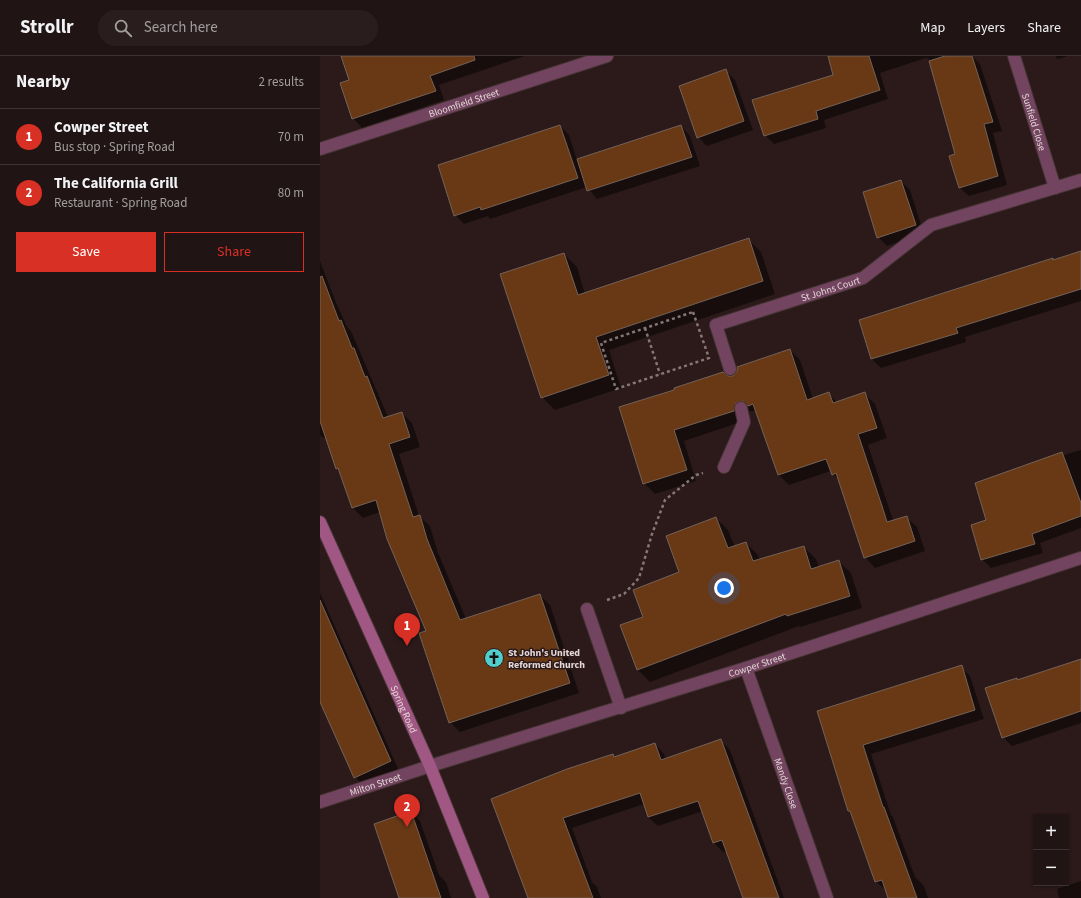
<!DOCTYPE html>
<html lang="en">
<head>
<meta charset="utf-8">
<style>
	body { margin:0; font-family:"Source Sans 3",sans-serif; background:#291d1d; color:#f1f3f6 }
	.controls { position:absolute; right:12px; bottom:12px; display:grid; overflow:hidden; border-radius:0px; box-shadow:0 1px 3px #0004 }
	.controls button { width:36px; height:36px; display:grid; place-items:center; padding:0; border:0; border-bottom:1px solid #3e3334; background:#211414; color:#f1f3f6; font:20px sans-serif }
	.you { position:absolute; left:404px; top:532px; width:14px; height:14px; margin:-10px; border:3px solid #fff; border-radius:50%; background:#1a73e8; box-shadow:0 0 0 6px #1a73e833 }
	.badge { display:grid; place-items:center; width:26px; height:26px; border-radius:50%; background:#d93025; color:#fff; font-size:13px; font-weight:700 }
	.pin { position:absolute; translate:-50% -33px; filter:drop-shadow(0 1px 2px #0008) }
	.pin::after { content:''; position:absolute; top:21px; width:14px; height:12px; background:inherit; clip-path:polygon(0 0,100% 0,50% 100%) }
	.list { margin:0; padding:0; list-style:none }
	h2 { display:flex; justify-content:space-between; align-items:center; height:52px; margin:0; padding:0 16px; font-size:17px }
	h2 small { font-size:13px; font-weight:400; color:#a29ea0 }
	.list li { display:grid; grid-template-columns:26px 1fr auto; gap:12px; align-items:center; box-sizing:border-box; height:56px; padding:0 16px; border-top:1px solid #3e3334 }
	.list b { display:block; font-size:15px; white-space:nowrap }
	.list p { margin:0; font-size:13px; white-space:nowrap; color:#a29ea0 }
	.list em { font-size:13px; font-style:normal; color:#a29ea0 }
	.actions { display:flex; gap:8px; padding:12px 16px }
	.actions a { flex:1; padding:9px 0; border:1px solid #d93025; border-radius:0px; text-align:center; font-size:14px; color:#d93025 }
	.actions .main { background:#d93025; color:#fff }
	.icon { flex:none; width:22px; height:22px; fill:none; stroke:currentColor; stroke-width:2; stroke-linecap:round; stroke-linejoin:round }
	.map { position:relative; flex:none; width:761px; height:842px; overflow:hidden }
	header { display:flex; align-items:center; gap:24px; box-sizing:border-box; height:56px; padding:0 20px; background:#211414; border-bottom:1px solid #3e3334 }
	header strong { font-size:19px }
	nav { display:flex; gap:22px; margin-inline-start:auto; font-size:14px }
	.search { width:280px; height:36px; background:#291d1d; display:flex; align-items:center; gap:10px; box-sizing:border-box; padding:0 14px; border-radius:22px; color:#a29ea0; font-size:15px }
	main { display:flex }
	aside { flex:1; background:#211414 }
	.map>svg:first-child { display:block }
	.shadow { fill:#0007 }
	.building { fill:#693916; stroke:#746257 }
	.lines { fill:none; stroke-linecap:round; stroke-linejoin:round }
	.lane-casing { stroke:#463434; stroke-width:14 }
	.street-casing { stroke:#463434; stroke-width:14 }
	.secondary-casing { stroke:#463434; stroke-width:14 }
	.path { stroke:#867777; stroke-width:2.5; stroke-dasharray:3 3; stroke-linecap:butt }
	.lane { stroke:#72445f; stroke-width:12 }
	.street { stroke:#72445f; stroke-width:12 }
	.secondary { stroke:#a05783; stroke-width:12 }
	.labels { text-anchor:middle; stroke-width:3; stroke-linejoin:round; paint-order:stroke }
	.street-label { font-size:10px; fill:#e4d7d7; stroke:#2c1a1a }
	.poi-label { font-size:10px; font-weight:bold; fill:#e4d7d7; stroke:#2c1a1a; text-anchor:start }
</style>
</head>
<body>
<header>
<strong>Strollr</strong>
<div class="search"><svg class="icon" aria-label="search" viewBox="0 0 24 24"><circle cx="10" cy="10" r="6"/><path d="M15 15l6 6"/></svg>Search here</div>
<nav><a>Map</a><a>Layers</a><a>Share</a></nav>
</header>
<main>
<aside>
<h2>Nearby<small>2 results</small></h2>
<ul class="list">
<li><span class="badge">1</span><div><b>Cowper Street</b><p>Bus stop · Spring Road</p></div><em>70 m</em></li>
<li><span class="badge">2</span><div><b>The California Grill</b><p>Restaurant · Spring Road</p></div><em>80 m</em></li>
</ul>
<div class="actions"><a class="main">Save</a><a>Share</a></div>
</aside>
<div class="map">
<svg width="761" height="842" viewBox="0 0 761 842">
	<rect width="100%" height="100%" fill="#2c1a1a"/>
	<path class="shadow" d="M22,0h183l-86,29 5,15 -82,28 -9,-10 -3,-38z
		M509,0h143l8,8 22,67 -9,2 14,52 -38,11 -10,-9 -2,-32 -28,-96 -3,-1 -46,15 8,26 -64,21 2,8 -52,16 -9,-9 70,-60z
		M735,0h13l-10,3z
		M406,15l9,9 18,50 -46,16 -9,-9z
		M240,70l9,9 8,25 104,-34 9,10 10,30 -103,33 -10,-12 -97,32 -2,-3 -24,8 -9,-9z
		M581,125l9,9 14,44 -37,12 -9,-9z
		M428,183l13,13 14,42 -166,56 12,38 -66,22 -13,-13 22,-143 13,13 8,27z
		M761,196v49l-116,36 1,5 -85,26 -9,-9 182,-98z
		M0,205l15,39 12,27 4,4 37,86 14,-4 10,10 8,24 -21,7 20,62 11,10 7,24 29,69 74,-24 10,10 29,88 -119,39 -10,-10 -23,-90 -47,-120 -17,6 -10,-10 -27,-71 -3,1 -3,-3z
		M470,294l10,10 13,39 16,-5 9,9 27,-9 10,10 12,34 -19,7 24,72 1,4 13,-4 11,10 8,24 -50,17 -10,-11 -25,-75 -9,-11 -42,14 -10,-10 -22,-61 -2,-3h-5l-6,5v5l-60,20 12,40 -41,13 -11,-11 -23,-75 112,-31z
		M761,394v78l-41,15 3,10 -52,15 -9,-9 5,-38 75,-68 2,2z
		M396,462l12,12 7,17 11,-4 12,12 2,5 44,-13 12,12 3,8 19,-6 13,12 11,35 -62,19 -1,-1 -149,56 -13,-13 8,-52 36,-44z
		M0,537l79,178 -35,15 -9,-9 -35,-77z
		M761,605v62l-69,23 -9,-9 13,-58 2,2z
		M641,611l9,9 14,43 -113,35 20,61 2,2 22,60 9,9 4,12h-39l-3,-8 -10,-8 -27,-72 -30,-98z
		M400,684l10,10 54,148h-40l-17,-47 -4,1 -9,-9 -11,-32 -45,15 -10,-9 -4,-13 -72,24 20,54 5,5 4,11h-71l-38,-98 121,-45 2,2 40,-13 9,10 2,5z
		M91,756l9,9 19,54 7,7 5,16h-51z
		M761,825v17h-22l-2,-9z"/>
	<path class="building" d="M21,0h133l1,4 -45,16 6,15 -84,28 -12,-36 9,-3z
		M508,0h41l11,34 -64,21 2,8 -54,17 -12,-36 81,-25z
		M625,0h27l21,66 -9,2 14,52 -39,12 -10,-32 6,-2 -26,-93z
		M406,13l18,52 -47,17 -18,-52z
		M240,69l18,53 -97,32 -1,-3 -26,9 -16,-51z
		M361,69l11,32 -105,34 -10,-32z
		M581,124l15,45 -39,13 -14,-46z
		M429,182l14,43 -167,56 13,38 -68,23 -41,-124 64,-21 14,42z
		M761,195v38l-125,39 2,5 -87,26 -12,-39 194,-62v2z
		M2,220l17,45 2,-1 11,28h2l11,29 2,-1 16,42 19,-6 8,25 -21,7 24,73 7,-2 7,24 33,81 80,-26 30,89 -121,40 -30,-90 7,-2 -39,-92 -11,-39 -24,8 -14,-40 -2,1 -16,-48v-144z
		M470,293l17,51 22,-8 4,11 32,-11 12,36 -19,6 24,72 5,16 20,-6 8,25 -51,17 -28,-85 -4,2 -6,-16 -48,16 -25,-71 -5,2 -5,-5 -7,2 -2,8 -60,19 13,40 -44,14 -24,-77 55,-17v-2l49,-16 5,4h5l4,-5v-4z
		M742,396l19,51v13l-49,18 3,10 -54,16 -10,-35 15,-5 -11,-37z
		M396,461l12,31 18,-6 7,19 51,-15 7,23 28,-9 11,36 -63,20 -1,-2 -149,56 -17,-45 23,-8 -10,-27 46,-18 -13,-36z
		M0,544l71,161 -37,17 -34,-76z
		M761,603v52l-79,27 -17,-50 32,-10v2z
		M642,609l13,45 -112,35 20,62h1l33,91h-29l-6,-18 -7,2 -25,-71h-2l-31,-100z
		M401,683l58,159h-36l-21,-58 -9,3 -15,-42 -50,16 -8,-24 -77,25 30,80h-65l-37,-99 76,-30 46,-15 1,3 41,-14 6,17z
		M91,755l30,87h-42l-25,-74z"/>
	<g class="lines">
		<defs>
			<path id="lane" d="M396,269l14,44
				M404,411l20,-45 -3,-14
				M267,553l34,99"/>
			<g id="street">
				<path id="s1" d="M694,0l41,132"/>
				<path id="s2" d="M0,93l287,-93"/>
				<path id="s3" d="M396,269l147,-47 68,-53 150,-45"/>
				<path id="s4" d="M426,612l81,230"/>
				<path id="s5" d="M0,746l110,-36 316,-98 335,-110"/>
			</g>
			<g id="secondary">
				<path id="s6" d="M0,466l110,244 53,132"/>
			</g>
		</defs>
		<use href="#lane" class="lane-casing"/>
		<use href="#street" class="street-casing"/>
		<use href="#secondary" class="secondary-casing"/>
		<path class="path" d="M373,256l16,46 -93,31 -15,-46z
			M325,272l15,46
			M287,544l17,-6 15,-16 13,-44 13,-34 31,-25 7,-2"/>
		<use href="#lane" class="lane"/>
		<use href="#street" class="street"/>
		<use href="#secondary" class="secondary"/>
	</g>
	<defs>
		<symbol id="church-disc" viewBox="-11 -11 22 22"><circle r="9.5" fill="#53cdcb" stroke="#2c1a1a"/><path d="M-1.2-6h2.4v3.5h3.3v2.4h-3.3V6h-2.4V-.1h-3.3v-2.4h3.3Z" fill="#111"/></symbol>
	</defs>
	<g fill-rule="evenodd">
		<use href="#church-disc" x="163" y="591" width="22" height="22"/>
	</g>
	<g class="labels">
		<g class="street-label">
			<text dy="4" stroke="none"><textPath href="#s2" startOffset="151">Bloomfield Street</textPath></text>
			<text dy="4" stroke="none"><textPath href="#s1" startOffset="69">Sunfield Close</textPath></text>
			<text dy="4" stroke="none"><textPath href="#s3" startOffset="120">St Johns Court</textPath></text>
			<text dy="4" stroke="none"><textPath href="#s5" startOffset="458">Cowper Street</textPath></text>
			<text dy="4" stroke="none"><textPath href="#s6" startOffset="205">Spring Road</textPath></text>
			<text dy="4" stroke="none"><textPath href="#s4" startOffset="122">Mandy Close</textPath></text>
			<text dy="4" stroke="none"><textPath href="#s5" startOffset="58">Milton Street</textPath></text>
		</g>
		<g class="poi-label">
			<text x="188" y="600">St John's United<tspan x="188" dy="12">Reformed Church</tspan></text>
		</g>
	</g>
</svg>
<div class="controls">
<button>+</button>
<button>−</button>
</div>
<div class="you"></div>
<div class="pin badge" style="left:87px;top:590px">1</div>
<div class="pin badge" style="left:87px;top:771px">2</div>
</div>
</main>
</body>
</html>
